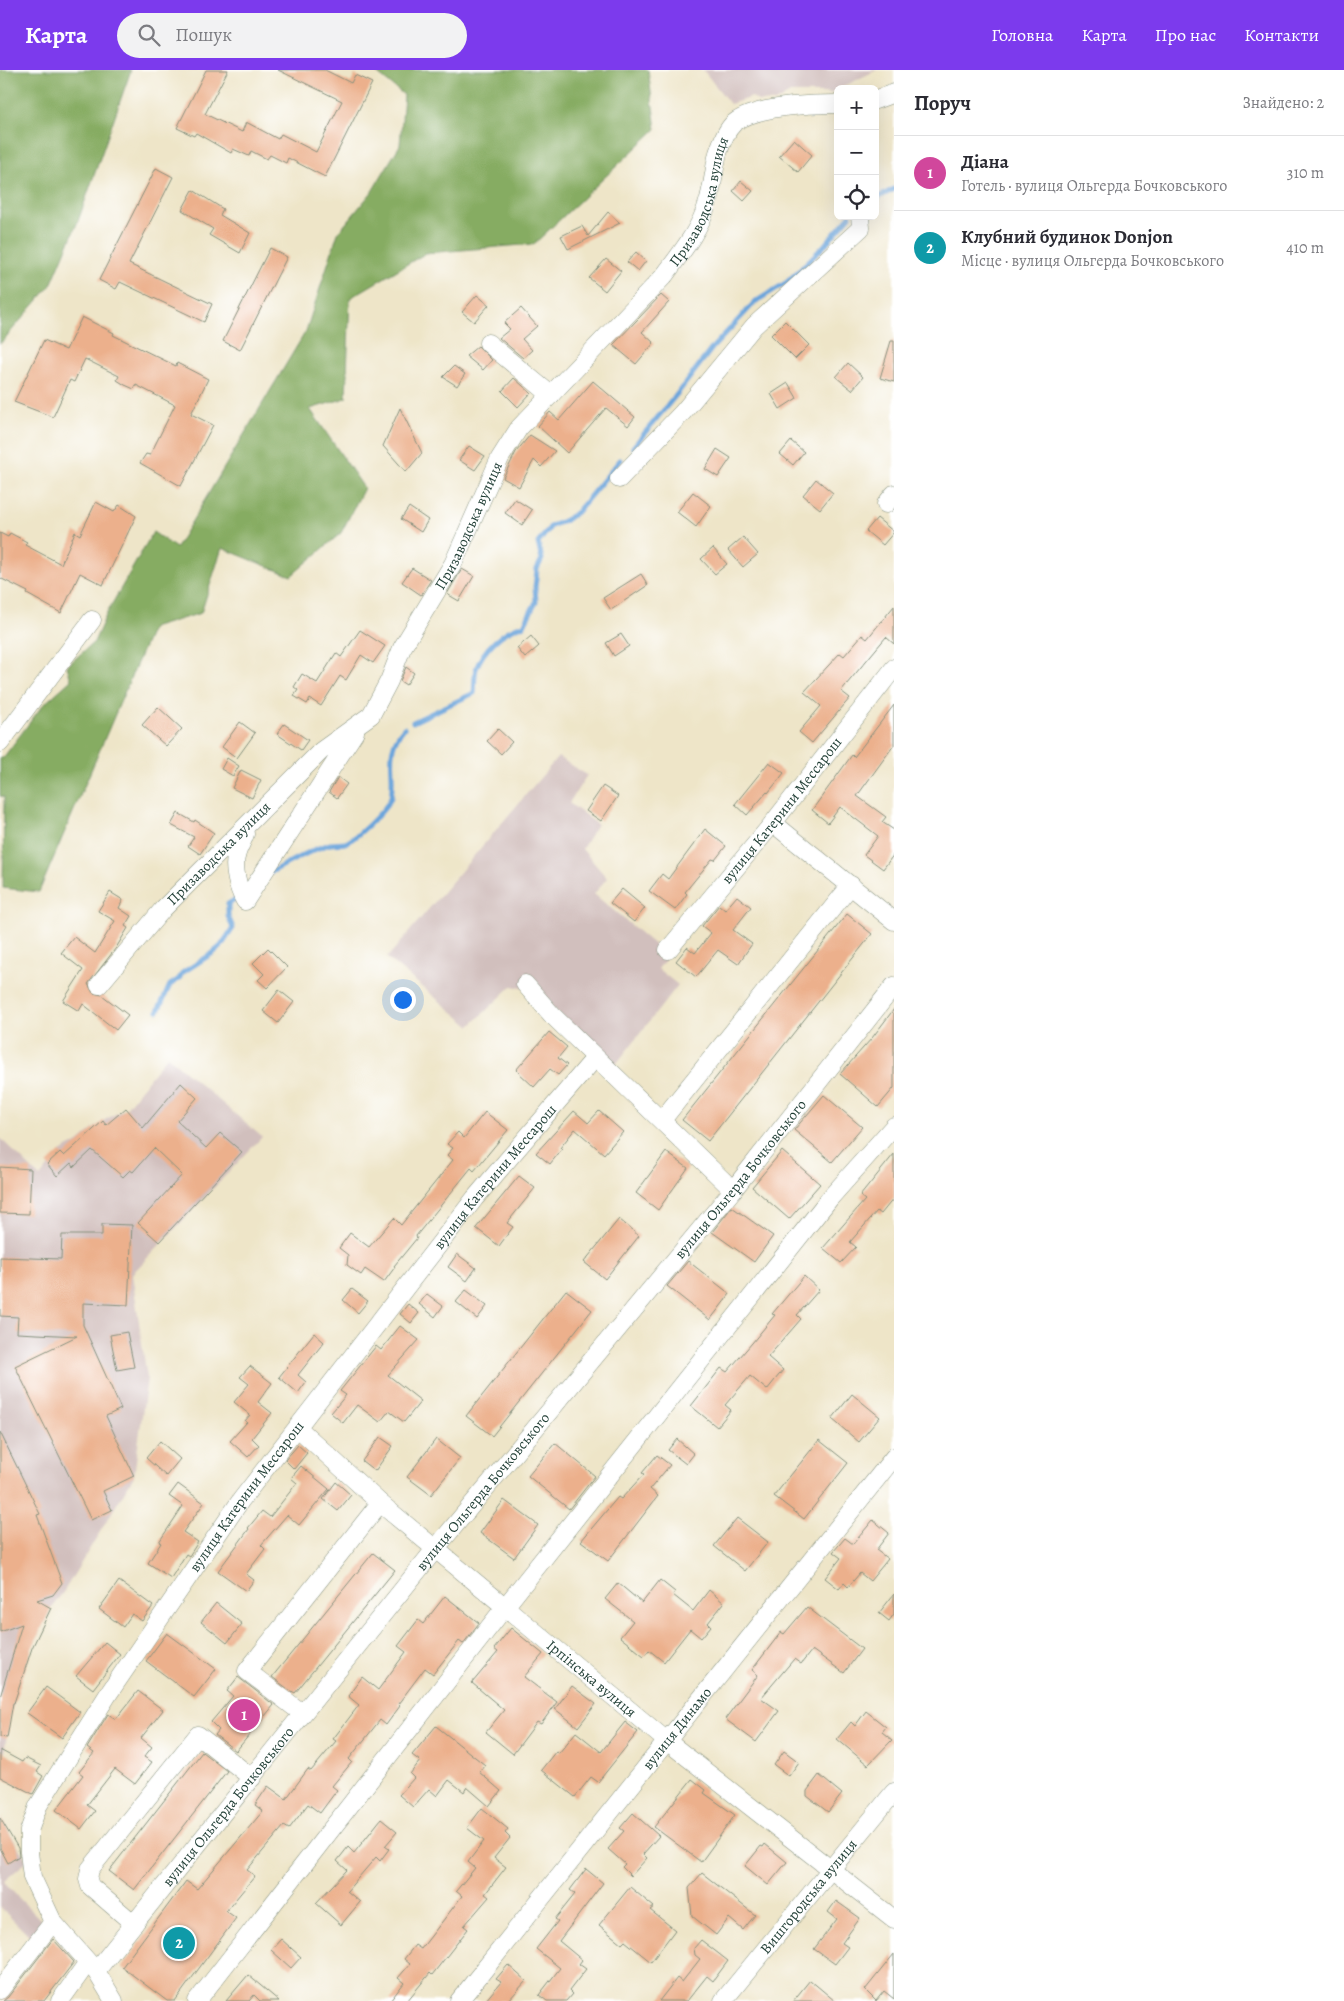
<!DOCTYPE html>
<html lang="uk">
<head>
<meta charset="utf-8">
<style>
	body { margin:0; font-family:Alegreya,serif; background:#f2f2f3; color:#2b2b33 }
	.controls { position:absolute; right:15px; top:15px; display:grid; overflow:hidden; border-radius:8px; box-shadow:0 5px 20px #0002 }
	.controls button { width:45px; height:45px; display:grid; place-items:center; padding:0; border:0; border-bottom:1px solid #e1e1e2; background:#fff; color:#2b2b33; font:25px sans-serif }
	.you { position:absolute; left:402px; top:929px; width:18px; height:18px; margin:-12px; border:4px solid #fff; border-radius:50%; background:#1a73e8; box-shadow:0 0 0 8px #1a73e833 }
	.badge { display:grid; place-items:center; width:32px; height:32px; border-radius:50%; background:#7c3aed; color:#fff; font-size:16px; font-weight:700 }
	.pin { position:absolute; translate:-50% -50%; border:2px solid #fff; box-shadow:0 1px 5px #0006 }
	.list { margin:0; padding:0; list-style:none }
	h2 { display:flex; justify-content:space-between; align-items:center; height:65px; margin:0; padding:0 20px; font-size:21px }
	h2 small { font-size:16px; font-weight:400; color:#7c7c81 }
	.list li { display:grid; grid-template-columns:32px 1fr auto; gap:15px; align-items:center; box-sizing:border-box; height:75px; padding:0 20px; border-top:1px solid #e1e1e2 }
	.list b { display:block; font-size:19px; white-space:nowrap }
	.list p { margin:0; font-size:16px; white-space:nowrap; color:#7c7c81 }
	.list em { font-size:16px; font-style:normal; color:#7c7c81 }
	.icon { flex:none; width:28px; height:28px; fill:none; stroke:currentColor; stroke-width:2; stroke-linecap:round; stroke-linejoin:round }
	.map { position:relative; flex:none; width:894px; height:1931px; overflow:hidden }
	header { display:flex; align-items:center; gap:30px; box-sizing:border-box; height:70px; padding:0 25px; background:#7c3aed; color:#fff }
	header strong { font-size:24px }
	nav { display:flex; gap:28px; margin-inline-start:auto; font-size:18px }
	.search { width:350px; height:45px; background:#f2f2f3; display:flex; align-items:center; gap:12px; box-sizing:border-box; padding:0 18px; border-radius:28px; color:#7c7c81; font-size:19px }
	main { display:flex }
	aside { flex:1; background:#fff }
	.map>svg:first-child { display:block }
	.industrial { fill:#d1bfbd }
	.forest { fill:#86ac62; stroke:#52744b }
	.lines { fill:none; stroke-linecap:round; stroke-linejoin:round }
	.stream { stroke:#6ca5db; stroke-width:5 }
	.building { fill:#ecb08c }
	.minor-casing { stroke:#86917e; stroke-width:19 }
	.minor { stroke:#fff; stroke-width:18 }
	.labels { text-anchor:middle; stroke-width:4.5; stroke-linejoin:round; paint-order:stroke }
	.street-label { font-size:15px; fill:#1f3d34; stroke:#fff }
</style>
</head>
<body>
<header>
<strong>Карта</strong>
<div class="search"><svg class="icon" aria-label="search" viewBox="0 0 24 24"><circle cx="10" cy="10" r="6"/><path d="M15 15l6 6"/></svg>Пошук</div>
<nav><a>Головна</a><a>Карта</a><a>Про нас</a><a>Контакти</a></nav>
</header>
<main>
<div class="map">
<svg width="894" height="1931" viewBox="0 0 894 1931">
	<rect width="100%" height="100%" fill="#fff"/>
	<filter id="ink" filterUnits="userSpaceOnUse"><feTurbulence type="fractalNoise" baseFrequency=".02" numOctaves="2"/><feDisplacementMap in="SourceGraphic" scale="10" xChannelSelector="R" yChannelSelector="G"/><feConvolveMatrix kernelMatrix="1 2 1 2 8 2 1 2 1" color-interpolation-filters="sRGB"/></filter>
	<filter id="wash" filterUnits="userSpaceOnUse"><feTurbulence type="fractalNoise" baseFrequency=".0096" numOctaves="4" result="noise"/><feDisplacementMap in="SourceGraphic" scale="20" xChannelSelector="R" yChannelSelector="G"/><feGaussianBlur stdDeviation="1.12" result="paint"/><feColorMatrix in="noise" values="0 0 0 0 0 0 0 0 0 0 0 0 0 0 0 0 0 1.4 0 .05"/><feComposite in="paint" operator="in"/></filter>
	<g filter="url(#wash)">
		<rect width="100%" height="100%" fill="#eee5c8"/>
		<path class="industrial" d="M703,0h174l-39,19 -5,4h-43l-15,9 -17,-1 -6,-4 -22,7z
			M558,687l29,18 -18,28 28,21 -15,25 25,29 -13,16 74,62 -10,13 20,16 -65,83 -78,-77 -23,-5 -42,40 -83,-68z
			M167,986l95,81 -130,137 15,104 -13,98 -70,115 -13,17 -19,40 -21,64 -11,63v-637l40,39 20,-25 18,-10 25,-21 23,-13z
			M0,1748l27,43 -24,21 41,41 -14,14 -30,-30z"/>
		<path class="forest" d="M0,0h131l-53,151 -27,64 -51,59z
			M373,0h275l8,59 -122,115 -108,9 -76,45 -4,100 -36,11 54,79 -23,45 -50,43 -69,-28 -21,65 -49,15 -113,264 -36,-4 1,-91 -4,-1v-38h3l39,-52 29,-26 -4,-14 27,-24 14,-31 45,-79 23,16 130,-217 32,-98 33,-40 29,-48 4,-50z"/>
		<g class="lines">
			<path class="stream" d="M875,129l19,-10
				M633,377l44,-53 36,-47 42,-45 32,-20 36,-35 27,-31
				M413,652l61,-29c1,-8 0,-17 2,-24 7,-20 27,-39 48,-44l12,-23 -1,-15 2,-18 5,-10 -4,-16 13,-17 15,-6 11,-8 43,-52
				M271,802c20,-10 38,-22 59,-28 5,-1 11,0 15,-1 11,-4 44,-36 46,-46 5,-27 -8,-45 13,-69
				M158,941l12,-26 9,-6 3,-6 31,-20 8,-7 12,-18 -5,-12v-12l12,-7"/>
		</g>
		<g id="blocks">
			<path class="building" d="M206,0h22l-23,44 37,18 4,-10 32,17 3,-5 35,18 26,-51 -64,-31h47l26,13 4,-8 17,8 -47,94 -37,-19 -2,5 -16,-8 -3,4 -16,-8 -2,5 -16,-7 -2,4 -35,-20 -2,3 -17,-8z
				M794,69l18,16 -14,17 -19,-16z
				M156,98l17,9 -44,87 83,40 -8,18 -84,-40 -4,7 -17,-9z
				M741,111l12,10 -9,10 -11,-10z
				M193,120l30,19 -3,6 30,18 -10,20 -31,-18 4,-6 -31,-19z
				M608,142l12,11 -52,26 -7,-13 21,-10 6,10z
				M270,178l17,9 -47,93 -17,-9z
				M636,182l10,9 -8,10 -11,-9z
				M606,189l15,12 -16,20 -16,-13z
				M477,225l12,10 -15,17 -12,-10z
				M661,225l8,7 -27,30 12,11 -18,21 -23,-19z
				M521,238l16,18 -15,13 10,11 -9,8 -24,-20 11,-9 -6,-6z
				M82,247l32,16 -1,2 63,31 1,-3 31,16 -17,35 22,11 -32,61 -41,-23 6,-9 4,1 25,-50 -39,-20 -2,4 -9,-4 -8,-5 2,-4 -34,-17 -11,23 -4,-2 -17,37 -39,-15 30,-62 22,10z
				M785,251l24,24 -14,14 -24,-24z
				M891,271h3v41l-14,-4z
				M478,276l14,14 -9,10 -17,-14z
				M848,293l15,14 -11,13 -16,-13z
				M454,296l11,8 -8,12 -14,-9z
				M514,308l17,15 -13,14 -16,-16z
				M593,311l42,36 -7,9 -22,-18 -39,45 -29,-27 12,-14 9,8z
				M788,313l9,15 -17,11 -9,-15z
				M400,338l22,45 -16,19 -23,-26z
				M530,365l25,16 -14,16 -7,-7 -15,27 -16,-9 13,-26z
				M791,371l13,11 -11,13 -13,-11z
				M469,376l16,10 -10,14 -16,-10z
				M717,379l14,9 -13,19 -13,-8z
				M816,409l17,14 -13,16 -17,-14z
				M693,422l18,14 -15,21 -19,-15z
				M515,429l17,11 -10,15 -17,-12z
				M96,432l18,10 5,-7 17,11 -33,69 -23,-12 -19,40 -34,-19 1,-2 -28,-14v-45l8,4 2,-4 17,9 -2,3 36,19 14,-32 5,3z
				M409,437l19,13 -7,12 -20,-13z
				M877,448l17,14 -11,13 -17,-14z
				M743,467l15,17 -15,13 -15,-17z
				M713,478l14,16 -12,10 -14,-15z
				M412,498l19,12 -10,15 -19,-13z
				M462,499l12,7 -15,25 -12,-7z
				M641,504l7,11 -37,25 -8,-12z
				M894,536v38l-8,-7 -45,54 9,7 -38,45 -13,-11 22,-26 -17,-14 36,-39 4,3 18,-21 5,4z
				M360,560l25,16 -12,17 -12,-8 -15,25 -6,-4 -19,30 -11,-7 -3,5 -13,-8 4,-6 -4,-3 8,-13 15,9 19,-30 5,4z
				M621,564l8,12 -15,10 -8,-13z
				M531,566l8,10 -14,12 -8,-10z
				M406,597l8,6 -8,12 -6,-4z
				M894,635v40l-37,51 29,21 -4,5 12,8v24l-11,15 -19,-14 14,-19 -38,-29 -12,16 -16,-13 40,-55 2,2z
				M158,637l24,22 -16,17 -24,-21z
				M240,652l15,11 -18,25 -15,-11z
				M284,654l24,16 -7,10 -24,-16z
				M498,659l14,13 -11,12 -14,-13z
				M227,688l12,8 -6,10 -12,-7z
				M769,692l15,11 -16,20 -1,-1 -20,23 -12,-11z
				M241,700l20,10 -9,18 -20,-10z
				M338,707l9,7 -10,14 -8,-6z
				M603,716l15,10 -17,25 -15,-10z
				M178,743l16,9 1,-2 19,13 -14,21 -12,-8 6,-9 -23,-12z
				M705,759l21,17 -11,14 -3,-1 -27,33 2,2 -12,16 -26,-19 13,-17 6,5z
				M622,819l23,19 -11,14 -24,-19z
				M110,822l13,8 -4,8 12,8 -6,10 3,2 -12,20 -28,36 5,9 9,2 26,20 -12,15 -33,-26 -4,7 -16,-10 20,-31 -22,-17 13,-16 21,16 20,-32 -17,-10z
				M737,826l14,11 -18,23 19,14 -14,20 -20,-14 -22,27 -20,-16 11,-14 8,6 16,-20 -9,-7 17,-21 6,5z
				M847,844l25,20 -164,207 -26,-21z
				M268,878l19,19 -20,21 -9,-8 6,-6 -11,-11z
				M279,920l15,12 -16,21 -15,-12z
				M894,939v79l-16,19 -38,-33 32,-36z
				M549,962l18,15 -9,11 9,7 -9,10 -8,-6 -16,18 -18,-17z
				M181,1013l16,15 -20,23 29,27 14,-15 22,19 -83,90 -21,-19 44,-48 -28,-27 -21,24 -3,-2 -7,7 -31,-27 -18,17 -3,-4 -14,13 -10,-12 13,-12 4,4 39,-35 3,4 20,-17 17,20z
				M824,1025l38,32 -30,35 -38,-32z
				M574,1041l14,12 11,-12 24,21 -19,22 -29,-25 -15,19 2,1 -12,15 -14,-11z
				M485,1042l23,18 -34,41 -3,-3 -55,68 1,2 -23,28 1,1 -11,15 -19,-13 -4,6 -14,-10 1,-10 -9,-7 11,-15 19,14 25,-29 7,7 52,-65 -6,-5 6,-7 -6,-4 11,-12 6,6z
				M782,1081l38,33 -31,35 -37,-32z
				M666,1082l22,16 -30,42 -22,-17z
				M894,1084v44l-13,16 -4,-3 -27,31 6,5 -15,16 -18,-15 42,-48 -5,-4z
				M0,1097l31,2 -2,45 -29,-1z
				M519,1106l16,12 -28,35 6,4 -14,19 -23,-18z
				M732,1137l41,29 -19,26 -42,-30z
				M619,1149l20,17 -34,43 -21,-17z
				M102,1154l30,1 -4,80 -45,-2v22l38,84 -15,7 28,60 -31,15 9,19 -21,10 -76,-154 62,-30 -60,-3 1,-16 -18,-1v-59l61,2 1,-24h40z
				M457,1184l19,14 -9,13 -19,-14z
				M688,1191l42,33 -20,26 -43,-34z
				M804,1206l15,14 -22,25 4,4 -33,38 15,13 -16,20 -17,-14 -25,29 6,5 -14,17 -26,-21 30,-38 6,4 25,-29 23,-28 -3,-1z
				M352,1219l16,12 -10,12 -15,-13z
				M466,1220l21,16 -10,13 -21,-17z
				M566,1220l26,20 -100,126 -26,-20z
				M427,1224l16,12 -8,11 -16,-13z
				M408,1234l11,9 -8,10 -11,-9z
				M400,1256l19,14 -31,35 33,26 -17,21 -15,-11 -9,11 -23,-17 -14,18 -12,-10 15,-18 -6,-4 36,-45 5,4z
				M127,1262l7,35 -17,3 -7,-35z
				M314,1263l10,9 -26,33 8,7 -8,11 -19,-16z
				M250,1296l22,17 -14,19 14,11 -20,25 7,7 -11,12 -18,-16 17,-19 -2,-1 5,-6 -16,-13 15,-18 -9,-7z
				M852,1324l28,23 -21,25 -27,-23z
				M0,1362l40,82 -3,1 25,68 -9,12 -16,5 14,8 -19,40 -18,55h-1l-6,35 -7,-1v-40l22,-73 -22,8z
				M380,1367l13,9 -18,25 -13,-10z
				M436,1369l24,19 -29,37 -24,-18z
				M677,1369l17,15 -8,10 -18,-14z
				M819,1370l29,23 -44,56 -30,-23z
				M160,1371l20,18 -14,17 -20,-18z
				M555,1373l40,33 -26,33 -41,-33z
				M298,1375l9,8 -13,16 -9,-9z
				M657,1385l13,10 -20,24 8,7 -50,65 -27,-20 37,-44 3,2 23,-25 -2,-1z
				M301,1396l28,23 -30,36 -12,-10 -26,30 4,4 -19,25 8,6 -8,11 -28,-20 31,-42 -1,-1 14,-17 8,6 27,-34 -6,-5z
				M336,1412l15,13 -13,16 -15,-12z
				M178,1414l26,19 -21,29 15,10 -9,14 -3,-2 -15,24 -23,-15 13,-20 -2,-1 24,-36 -14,-10z
				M504,1430l34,25 -24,33 -34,-25z
				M737,1448l31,24 -23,29 -31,-25z
				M873,1450l16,13 -13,17 12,9 -18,22 -10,-8 -12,14 -4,-4 -5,6 -14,-11 16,-20 -8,-6 12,-14 8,6z
				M373,1483l22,17 -100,123 -7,-4 -16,-12z
				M660,1510l15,12 -2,3 20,16 16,-21 15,13 -16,20 3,3 -10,12 -11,-9 -26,33 -15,-12 -5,6 -24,-19 13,-16 -28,-22 13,-16 24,20z
				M119,1511l34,25 -11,15 -10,-7 -9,13 -24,-18z
				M894,1524v20l-5,7 -10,-8z
				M445,1526l34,27 -16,21 -4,-3 -26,33 -8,-6 -27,36 2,2 -14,19 -6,-5 -31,39 3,3 -20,24 5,4 -17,23 -12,-9 -19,25 -5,-3 -37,44 8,6 -29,35 10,7 -61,83h-8l-45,-34 64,-86 11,8 66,-78 -8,-6 13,-19 18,13 22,-30 3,2 25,-30 -3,-2 26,-34 -11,-9 14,-19 16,13 28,-38 -8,-6 20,-26 5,4z
				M216,1533l26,21 -15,19 -26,-21z
				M807,1537l55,42 -18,24 -32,-23 -11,14 -7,-5 -33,39 18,13 -23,31 -31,-23 33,-44 -6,-5 29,-38 3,2z
				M511,1558l32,26 -19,23 33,25 -16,22 -4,-2 -24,32 -27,-22 18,-22 -32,-27 26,-31 -4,-3z
				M167,1563l49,36 -22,28 -48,-36z
				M105,1572l15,12 -27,35 -17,-13z
				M238,1607l36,28 -38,46 -21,-16 4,-5 -8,-8 22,-26 -6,-5z
				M572,1616l24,18 -18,23 -23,-18z
				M46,1617l34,25 -18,26 -35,-25z
				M138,1621l25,19 -22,28 11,9 -8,10 8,5 -17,22 -20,-15 -28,36 8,6 -14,18 -25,-19 27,-35 -4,-3 15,-19 -7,-5 21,-34 8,5z
				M866,1641l20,16 -4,5 10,8 -24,25 -31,-26 14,-17 4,4z
				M625,1652l13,10 -40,50 -7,-5 -16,20 -34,-27 15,-19 3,2 17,-21 25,20z
				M436,1656l49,39 -6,7 22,19 -12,15 -22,-19 -3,5 -15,-12 -12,16 -8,-7 -16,18 -14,-12 15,-17 -4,-4 10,-13 -8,-6z
				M0,1680l22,12 3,-4 16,8 -4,6 6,4 -10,18 -33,-17z
				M784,1681l15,11 -10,14 -15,-11z
				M202,1682l25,19 -93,119 -25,-19z
				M819,1705l23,19 -14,18 -21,-16v-5z
				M692,1709l14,11 -2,3 31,22 -34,47 -47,-35z
				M482,1738l26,21 -3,4 5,5 -16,20 12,9 -21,27 4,3 -25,29 4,3 -36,46 -2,-2 -23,28h-17l14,-18 -6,-5 12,-14 -6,-5 11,-14 6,4 41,-53 -6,-5 19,-23 -7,-6 16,-21 -17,-13z
				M633,1743l26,23 -16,18 4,4 -16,18 -9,-9 3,-3 -17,-15 16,-18 -4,-3z
				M0,1748l18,30 1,8 -11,7 -8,-15z
				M381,1749l16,13 -12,14 4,3 -9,12 -4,-4 -29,34 13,11 -19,23 -25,-22 31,-33 -10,-9 11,-14 6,6z
				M765,1774l22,18 -19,23 -23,-19 16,-20 2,1z
				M586,1799l17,14 -44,58 23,19 -3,4 7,5 -17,22 3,3 -6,7h-19l-8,-6 21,-27 -24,-19 22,-28 -3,-2 20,-25 -5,-4z
				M702,1803l53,42 -12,15 -14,-12 -13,17 -24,-19 -3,-28z
				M630,1817l24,20 -4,3 25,20 -24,32 -26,-21 -3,3 -23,-19z
				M836,1831l24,17 -18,25 6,4 -13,17 -21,-15 23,-30 -9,-7z
				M53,1869l21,23 -30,39h-41l5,-4z
				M281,1869l20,18 -10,11 -20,-18z
				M701,1870l27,21 -15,20 -6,-5 -20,25h-28l18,-23 5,4 18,-23 -5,-4 -1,-7z
				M894,1884v45l-10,-8 -8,10 -11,-11z
				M508,1895l18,16 -18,20h-23l16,-19 -5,-3z
				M248,1905l31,26h-19l-6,-6 -5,6h-23z
				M810,1910l25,21h-42z"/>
		</g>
	</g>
	<g filter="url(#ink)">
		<use href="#blocks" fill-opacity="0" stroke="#86917e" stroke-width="1"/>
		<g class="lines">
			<defs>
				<g id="minor">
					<path d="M875,30l19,-7"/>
					<path d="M488,273l63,52"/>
					<path d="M619,409l64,-67 71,-86 107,-98 -1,-12"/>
					<path d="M886,434l8,-10"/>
					<path d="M0,673l92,-123"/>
					<path d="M773,753l121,98"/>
					<path d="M245,764c-2,7 -6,12 -8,19 -5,14 1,36 8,48l110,-169"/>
					<path id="s1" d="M668,880l105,-127 121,-155"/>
					<path d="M525,914l27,31 181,175"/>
					<path id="s2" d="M99,915l64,-76 158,-158 50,-36 18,-34 13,-33 51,-84 47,-106 19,-30 145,-152c17,-23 36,-46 44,-74 5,-16 6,-33 10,-49 3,-9 8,-23 16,-30 22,-17 76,-19 104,-19"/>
					<path d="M662,1050l189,-235"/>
					<path id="s3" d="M298,1358l82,75 288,239 226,177"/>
					<path d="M302,1643l-55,-42 133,-168"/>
					<path d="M134,1854l-44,-38 -2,-7 2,-10 108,-134 54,43"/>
					<path id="s4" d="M96,1901l-43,-49 -21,-45 -3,-25v-21l9,-25 71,-113 132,-193 234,-302 120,-140"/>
					<path d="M0,1920l53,-68"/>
					<path d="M60,1931l28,-39"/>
					<path id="s5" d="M114,1931l-18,-30 340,-423 297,-358 161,-204"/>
					<path d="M197,1931l308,-394 325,-409 64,-72"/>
					<path id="s6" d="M459,1931l435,-544"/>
					<path id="s7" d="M723,1931l171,-209"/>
				</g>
			</defs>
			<use href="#minor" class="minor-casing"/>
			<use href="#minor" class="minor"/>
		</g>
	</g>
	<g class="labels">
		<g class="street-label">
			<text dy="5" stroke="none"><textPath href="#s2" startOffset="1002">Призаводська вулиця</textPath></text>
			<text dy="5" stroke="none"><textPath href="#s2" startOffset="598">Призаводська вулиця</textPath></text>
			<text dy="5" stroke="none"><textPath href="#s1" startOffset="180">вулиця Катерини Мессарош</textPath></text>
			<text dy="5" stroke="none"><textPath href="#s2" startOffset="178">Призаводська вулиця</textPath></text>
			<text dy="5" stroke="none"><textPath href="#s4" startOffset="966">вулиця Катерини Мессарош</textPath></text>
			<text dy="5" stroke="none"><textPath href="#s5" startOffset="1056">вулиця Ольгерда Бочковського</textPath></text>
			<text dy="5" stroke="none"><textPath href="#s5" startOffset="651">вулиця Ольгерда Бочковського</textPath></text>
			<text dy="5" stroke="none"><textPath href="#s4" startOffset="561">вулиця Катерини Мессарош</textPath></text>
			<text dy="5" stroke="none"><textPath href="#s3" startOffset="386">Ірпінська вулиця</textPath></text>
			<text dy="5" stroke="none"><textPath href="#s6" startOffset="349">вулиця Динамо</textPath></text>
			<text dy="5" stroke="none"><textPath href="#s5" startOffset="246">вулиця Ольгерда Бочковського</textPath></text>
			<text dy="5" stroke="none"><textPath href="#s7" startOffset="135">Вишгородська вулиця</textPath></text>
		</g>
	</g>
</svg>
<div class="controls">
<button>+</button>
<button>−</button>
<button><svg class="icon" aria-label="locate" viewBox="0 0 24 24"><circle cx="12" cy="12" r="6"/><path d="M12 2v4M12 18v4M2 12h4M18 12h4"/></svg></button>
</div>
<div class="you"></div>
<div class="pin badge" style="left:244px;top:1645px;background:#d1479c">1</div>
<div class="pin badge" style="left:179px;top:1873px;background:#0f9aa8">2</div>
</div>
<aside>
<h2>Поруч<small>Знайдено: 2</small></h2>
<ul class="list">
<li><span class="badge" style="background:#d1479c">1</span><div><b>Діана</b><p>Готель · вулиця Ольгерда Бочковського</p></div><em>310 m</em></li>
<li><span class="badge" style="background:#0f9aa8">2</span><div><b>Клубний будинок Donjon</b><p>Місце · вулиця Ольгерда Бочковського</p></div><em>410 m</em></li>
</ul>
</aside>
</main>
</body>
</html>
